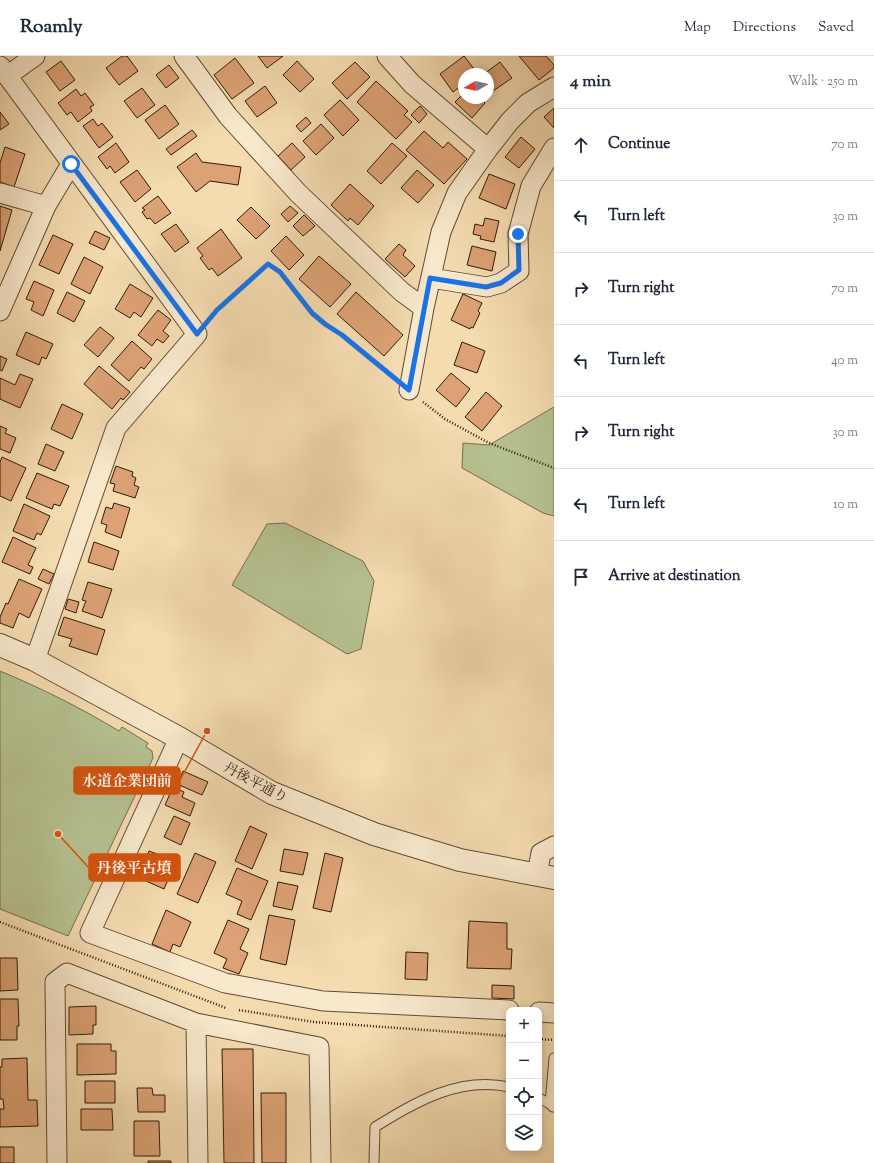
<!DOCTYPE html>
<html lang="en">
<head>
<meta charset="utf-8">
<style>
	body { margin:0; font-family:"Sorts Mill Goudy","Noto Serif JP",serif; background:#f2f2f3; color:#1f2937 }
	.controls { position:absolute; right:12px; bottom:12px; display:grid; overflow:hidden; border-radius:8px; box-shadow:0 2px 10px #0003 }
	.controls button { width:36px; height:36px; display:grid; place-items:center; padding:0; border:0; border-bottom:1px solid #e0e1e3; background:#fff; color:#1f2937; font:20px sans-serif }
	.compass { position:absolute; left:458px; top:12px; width:36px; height:36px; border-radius:50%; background:#fff; box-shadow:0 2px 10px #0003; rotate:261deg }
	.stop { position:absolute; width:12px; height:12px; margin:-9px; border:3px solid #1a73e8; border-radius:50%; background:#fff }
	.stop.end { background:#1a73e8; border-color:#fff; box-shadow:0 1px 4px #0008 }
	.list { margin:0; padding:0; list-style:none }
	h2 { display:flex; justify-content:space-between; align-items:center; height:52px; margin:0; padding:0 16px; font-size:17px }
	h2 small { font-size:13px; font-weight:400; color:#747a83 }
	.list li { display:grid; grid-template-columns:26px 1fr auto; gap:12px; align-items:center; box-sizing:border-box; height:72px; padding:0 16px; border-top:1px solid #e0e1e3 }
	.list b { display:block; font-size:15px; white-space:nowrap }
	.list em { font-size:13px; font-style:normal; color:#747a83 }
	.icon { flex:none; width:22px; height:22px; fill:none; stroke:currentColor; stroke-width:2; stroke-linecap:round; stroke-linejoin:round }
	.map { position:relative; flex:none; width:554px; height:1107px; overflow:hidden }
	header { display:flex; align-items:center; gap:24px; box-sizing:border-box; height:56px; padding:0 20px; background:#fff; border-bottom:1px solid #e0e1e3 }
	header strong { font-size:19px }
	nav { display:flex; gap:22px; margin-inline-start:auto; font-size:14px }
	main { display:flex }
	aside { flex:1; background:#fff }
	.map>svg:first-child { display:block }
	.green { fill:#b6c190; stroke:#746e4e }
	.building { fill:#dca275; stroke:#321a0b }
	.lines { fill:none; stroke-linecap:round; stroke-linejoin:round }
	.service-casing { stroke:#624a34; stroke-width:11 }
	.minor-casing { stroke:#624a34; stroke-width:21 }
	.tertiary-casing { stroke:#624a34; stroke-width:24 }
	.path { stroke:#321a0b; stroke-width:2.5; stroke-dasharray:1 2; stroke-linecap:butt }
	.service { stroke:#f8e8cc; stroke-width:9 }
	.minor { stroke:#f8e8cc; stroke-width:19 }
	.tertiary { stroke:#f8e8cc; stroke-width:22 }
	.route { stroke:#1a73e8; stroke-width:5 }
	.labels { text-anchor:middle; stroke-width:3.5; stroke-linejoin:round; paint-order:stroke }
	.street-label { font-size:14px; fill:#321a0b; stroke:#f8e8cc }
	.leader { fill:none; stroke:#d6530c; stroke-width:1.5 }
	.callout-dot { fill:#d6530c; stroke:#f8e8cc; stroke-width:1.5 }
	.callout { fill:#d6530c; stroke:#d6530c; stroke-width:1.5 }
	.callout-label { font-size:15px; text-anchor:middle; font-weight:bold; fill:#fff }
</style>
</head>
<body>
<header>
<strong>Roamly</strong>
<nav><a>Map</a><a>Directions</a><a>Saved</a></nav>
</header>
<main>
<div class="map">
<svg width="554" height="1107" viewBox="0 0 554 1107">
	<rect width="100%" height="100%" fill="#f4dbb0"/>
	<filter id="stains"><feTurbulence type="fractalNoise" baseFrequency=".005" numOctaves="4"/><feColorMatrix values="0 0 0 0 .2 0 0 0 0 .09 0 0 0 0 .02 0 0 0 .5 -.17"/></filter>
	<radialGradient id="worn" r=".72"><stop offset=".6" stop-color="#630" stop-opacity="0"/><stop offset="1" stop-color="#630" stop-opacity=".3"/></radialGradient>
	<path class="green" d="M554,351v109l-11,-3 -81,-45 1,-25 26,2z
		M285,467l78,38 11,20 -13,68 -14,5 -115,-69 35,-61z
		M0,615c41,17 81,37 119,60l3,-4 26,16 -2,4 6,4 1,7 -85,178 -68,-27z"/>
	<path class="building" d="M122,0h5l11,15 -19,14 -13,-17z
		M258,0h25l-16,12z
		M464,0l14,18h-14v10l-11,8 -13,-18z
		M519,0h27l8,9v3l-15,12z
		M235,2l19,25 -22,16 -18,-24z
		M61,5l14,19 -15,11 -14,-19z
		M297,5l17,18 -14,13 -17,-17z
		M355,6l15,15 -23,22 -15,-16z
		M500,6l12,16 -19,13 -5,-7v-10h-4z
		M169,9l10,13 -13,10 -10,-13z
		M376,25l32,30 -4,4 8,7 -16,17 -39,-37z
		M265,30l12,17 -20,14 -12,-16z
		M142,32l13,17 -18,13 -13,-17z
		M76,33l5,7 4,-3 9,12 -4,2 2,4 -14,11 -7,-10 -4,3 -9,-12z
		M464,37v5h16l5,5 -13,15 -17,-16z
		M340,44l19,20 -16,16 -19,-21z
		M165,49l14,19 -20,15 -14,-19z
		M420,50l7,8 -8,9 -8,-8z
		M554,52v20l-10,-11z
		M0,56l9,12 -9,6z
		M306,61l5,6 -10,9 -5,-6z
		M93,63l5,7 4,-3 11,14 -14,11 -16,-22z
		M321,68l13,14 -18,17 -13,-14z
		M192,74l5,6 -26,19 -5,-6z
		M424,75l19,17 5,-6 19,17 -23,25 -38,-34z
		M521,81l14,12 -16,19 -14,-11z
		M116,87l13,19 -14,11 -5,-7 -3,3 -9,-12z
		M292,87l13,14 -14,13 -13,-14z
		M392,87l15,13 -26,28 -14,-13z
		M5,91l20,7 -11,33 -14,-5v-19z
		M196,97l6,9 39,5 -3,18 -28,-4 -14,11 -19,-25z
		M137,114l14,19 -16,13 -15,-20z
		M417,114l17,15 -16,18 -17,-15z
		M489,118l26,10 -9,25 -27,-11z
		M350,128l24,22 -16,19 -8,-7 -2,3 -17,-16z
		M158,140l13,17 -16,11 -5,-6 -3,1 -5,-7 3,-2 -3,-2z
		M0,150l12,4 -12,41z
		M290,150l8,7 -10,9 -7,-8z
		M251,151l19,19 -14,13 -19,-19z
		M304,159l11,11 -12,10 -10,-10z
		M485,162l14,3 -5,21 -14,-3 1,-3 -8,-2 2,-10 8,2z
		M176,168l13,18 -14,10 -14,-18z
		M221,173l21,29 -24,18 -6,-8 -3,2 -9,-12 3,-2 -6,-8z
		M95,175l15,7 -6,12 -15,-7z
		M53,179l20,9 -14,30 -20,-9z
		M286,180l18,19 -15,15 -18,-19z
		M399,188l7,6 -3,5 12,11 -10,11 -20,-18z
		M472,190l24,6 -4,19 -25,-6z
		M319,200l32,28 -21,23 -31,-28z
		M84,201l19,10 -13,27 -19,-10z
		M34,225l20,9 -11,26 -12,-6 3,-8 -8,-3z
		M130,228l23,14 -12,19 -7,-5 -4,6 -15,-9z
		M67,236l18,9 -11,21 -17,-9z
		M356,236l47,43 -19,21 -47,-42z
		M463,238l19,9 -4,8 2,2 -7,15 -2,-1 -1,2 -19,-9z
		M158,254l13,10 -8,11 6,5 -6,7 -6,-4 -5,7 -14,-11z
		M100,271l14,11 -16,19 -14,-12z
		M26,276l27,12 -7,15 -4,-2 -3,8 -23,-10z
		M132,285l20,18 -8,10 -3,-2 -12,14 -18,-16z
		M462,286l23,9 -8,22 -23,-8z
		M0,300l7,3 -5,12 -2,-1z
		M99,310l31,26 -7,8 -2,-2 -9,11 -28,-25z
		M451,317l19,16 -14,18 -20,-17z
		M20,318l13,5 -13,29 -20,-9v-21l15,7z
		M486,336l16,14 -20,25 -17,-14z
		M62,348l21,10 -11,25 -21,-10z
		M0,370l7,3 -2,4 11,5 -6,15 -10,-4z
		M46,388l18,8 -9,19 -17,-7z
		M2,401l24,11 -15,33 -11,-5v-34z
		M116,410l17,6 -1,4 4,2 -2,7 5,2 -4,11 -22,-7 2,-7 -5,-1z
		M37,417l32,13 -9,20 -6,-2 -2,5 -26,-11z
		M114,447l16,5 -9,30 -16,-6 2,-7 -6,-2 5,-16 6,2z
		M24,448l26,12 -9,19 -4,-2 -3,7 -21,-9z
		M13,481l23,11 -8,17 5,2 -3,7 -28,-12z
		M94,486l25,9 -6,19 -25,-8z
		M43,513l11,5 -5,10 -11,-5z
		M19,523l23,10 -13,29 -10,-5 -6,15 -13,-5v-6l6,-14 2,1z
		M88,526l24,7 -10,29 -20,-7 4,-10 -4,-1z
		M68,543l11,3 -3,11 -11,-4z
		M64,561l41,13 -8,25 -28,-9 3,-7 -14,-4z
		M183,715l25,11 -6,13 -25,-11z
		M173,731l11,5 -2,5 13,6 -5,13 -25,-11z
		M174,760l16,7 -9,22 -17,-8z
		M250,770l17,8 -15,35 -17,-8z
		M284,793l24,4 -5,22 -23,-4z
		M149,795l27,10 -12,28 -27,-12z
		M195,797l21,9 -18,41 -21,-9z
		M325,797l18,5 -12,54 -18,-4z
		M237,812l31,13 -17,39 -14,-6 5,-13 -16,-7z
		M278,826l20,4 -6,24 -19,-4z
		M166,854l25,12 -11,25 -7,-3 -3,8 -18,-8z
		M269,859l26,5 -9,45 -26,-6z
		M228,864l21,9 -9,20 8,4 -9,21 -16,-6 4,-9 -13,-6z
		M469,865l38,2v26h5l-1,20 -44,-1z
		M406,896l22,1 -1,27 -22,-1z
		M0,902h17l1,32 -18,1z
		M492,929l22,1v13l-22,-1z
		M0,943h18l1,27h-2v14h-17z
		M96,950v19h-3v9l-24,1v-28z
		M77,988h34v7h5v23l-39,1z
		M222,993h31l1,114h-30z
		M27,1002l1,42h9l1,26 -38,1v-18h4l-1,-10h-3v-32h2v-8z
		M85,1025h30v22h-30z
		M137,1032h15l1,7h12v17h-27z
		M261,1037h25v70h-24z
		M81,1053h31l1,21h-32z
		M134,1065h25l1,35h-26z
		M0,1091h14v16h-14z
		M148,1105h23v2h-23z"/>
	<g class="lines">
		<defs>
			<path id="service" d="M539,1042l11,6 3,3
				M550,1048l4,-46
				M374,1107l1,-36c41,-25 84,-51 134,-40"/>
			<path id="minor" d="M184,0l44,60 70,77 104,99 22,16 17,-76 16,-39 31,-44 22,-28 18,-18 26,-16
				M387,0l25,28 76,65
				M0,10l197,268 -81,94 -81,232
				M7,20l28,-20
				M0,137l46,13
				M431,222l56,9 14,-4 18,-12 -1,-37 13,-48 23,-38
				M0,255l46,-105 25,-42
				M409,334l15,-82
				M179,682l-89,195 135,50 98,18 186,9
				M537,819l4,-22 13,-7
				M539,956l15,1
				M196,967l2,140
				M57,1107l-2,-181 12,-9 129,50 123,24 2,116"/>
			<path id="tertiary" d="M0,589l35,15 144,78 93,55 102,41 86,26 94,18"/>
		</defs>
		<use href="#service" class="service-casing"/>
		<use href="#minor" class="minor-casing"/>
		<use href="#tertiary" class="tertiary-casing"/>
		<path class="path" d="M210,262l7,-8 51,-46 12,8 32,41 13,11 17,11 50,41
			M423,346l22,17 44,24 65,25
			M0,866l226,86
			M239,954l75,12 195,14
			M539,983l15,1"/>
		<use href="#service" class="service"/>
		<use href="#minor" class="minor"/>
		<use href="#tertiary" class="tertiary"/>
	</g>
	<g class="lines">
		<path class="route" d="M71,108l126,170 20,-24 51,-46 12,8 32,41 13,11 17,11 67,55 21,-112 56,9 15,-4 18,-13 -1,-36"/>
	</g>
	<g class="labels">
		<g class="street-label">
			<text transform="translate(256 726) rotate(28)" y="5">丹後平通り</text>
		</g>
	</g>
	<path class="leader" d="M207 675L180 724M58 778L89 812"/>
	<g class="callout-dot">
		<circle cx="207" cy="675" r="4"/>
		<circle cx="58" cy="778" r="4"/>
	</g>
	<g class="callout">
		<rect x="74" y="711" width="106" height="27" rx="4"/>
		<rect x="89" y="798" width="91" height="27" rx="4"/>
	</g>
	<g class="callout-label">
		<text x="127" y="730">水道企業団前</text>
		<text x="134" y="817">丹後平古墳</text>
	</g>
	<rect width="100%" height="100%" filter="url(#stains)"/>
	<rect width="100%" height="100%" fill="url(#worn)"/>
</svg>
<div class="controls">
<button>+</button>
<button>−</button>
<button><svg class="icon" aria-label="locate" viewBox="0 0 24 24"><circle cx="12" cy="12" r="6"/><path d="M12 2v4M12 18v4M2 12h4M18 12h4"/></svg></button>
<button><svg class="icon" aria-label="layers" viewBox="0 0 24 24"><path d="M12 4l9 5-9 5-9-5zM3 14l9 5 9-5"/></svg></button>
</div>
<svg class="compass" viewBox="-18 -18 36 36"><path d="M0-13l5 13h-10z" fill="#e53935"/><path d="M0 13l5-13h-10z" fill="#747a83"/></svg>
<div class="stop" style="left:71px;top:108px"></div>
<div class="stop end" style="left:518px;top:178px"></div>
</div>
<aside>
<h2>4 min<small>Walk · 250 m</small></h2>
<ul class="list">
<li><svg class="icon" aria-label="ahead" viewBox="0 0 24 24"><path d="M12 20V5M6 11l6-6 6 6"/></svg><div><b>Continue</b></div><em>70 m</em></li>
<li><svg class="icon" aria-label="left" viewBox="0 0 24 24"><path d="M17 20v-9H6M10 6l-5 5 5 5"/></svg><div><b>Turn left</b></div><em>30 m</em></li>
<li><svg class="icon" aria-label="right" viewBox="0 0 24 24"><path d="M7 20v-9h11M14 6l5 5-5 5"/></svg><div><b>Turn right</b></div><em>70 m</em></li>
<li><svg class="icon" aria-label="left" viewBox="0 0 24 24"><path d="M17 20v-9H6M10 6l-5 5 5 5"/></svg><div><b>Turn left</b></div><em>40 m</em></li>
<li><svg class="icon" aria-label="right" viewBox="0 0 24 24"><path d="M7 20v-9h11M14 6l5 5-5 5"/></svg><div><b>Turn right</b></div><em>30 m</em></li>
<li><svg class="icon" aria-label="left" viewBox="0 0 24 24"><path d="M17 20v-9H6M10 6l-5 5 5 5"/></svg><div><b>Turn left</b></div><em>10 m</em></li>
<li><svg class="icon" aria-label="arrive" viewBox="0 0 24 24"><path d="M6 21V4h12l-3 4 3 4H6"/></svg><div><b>Arrive at destination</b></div></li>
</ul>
</aside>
</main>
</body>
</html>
